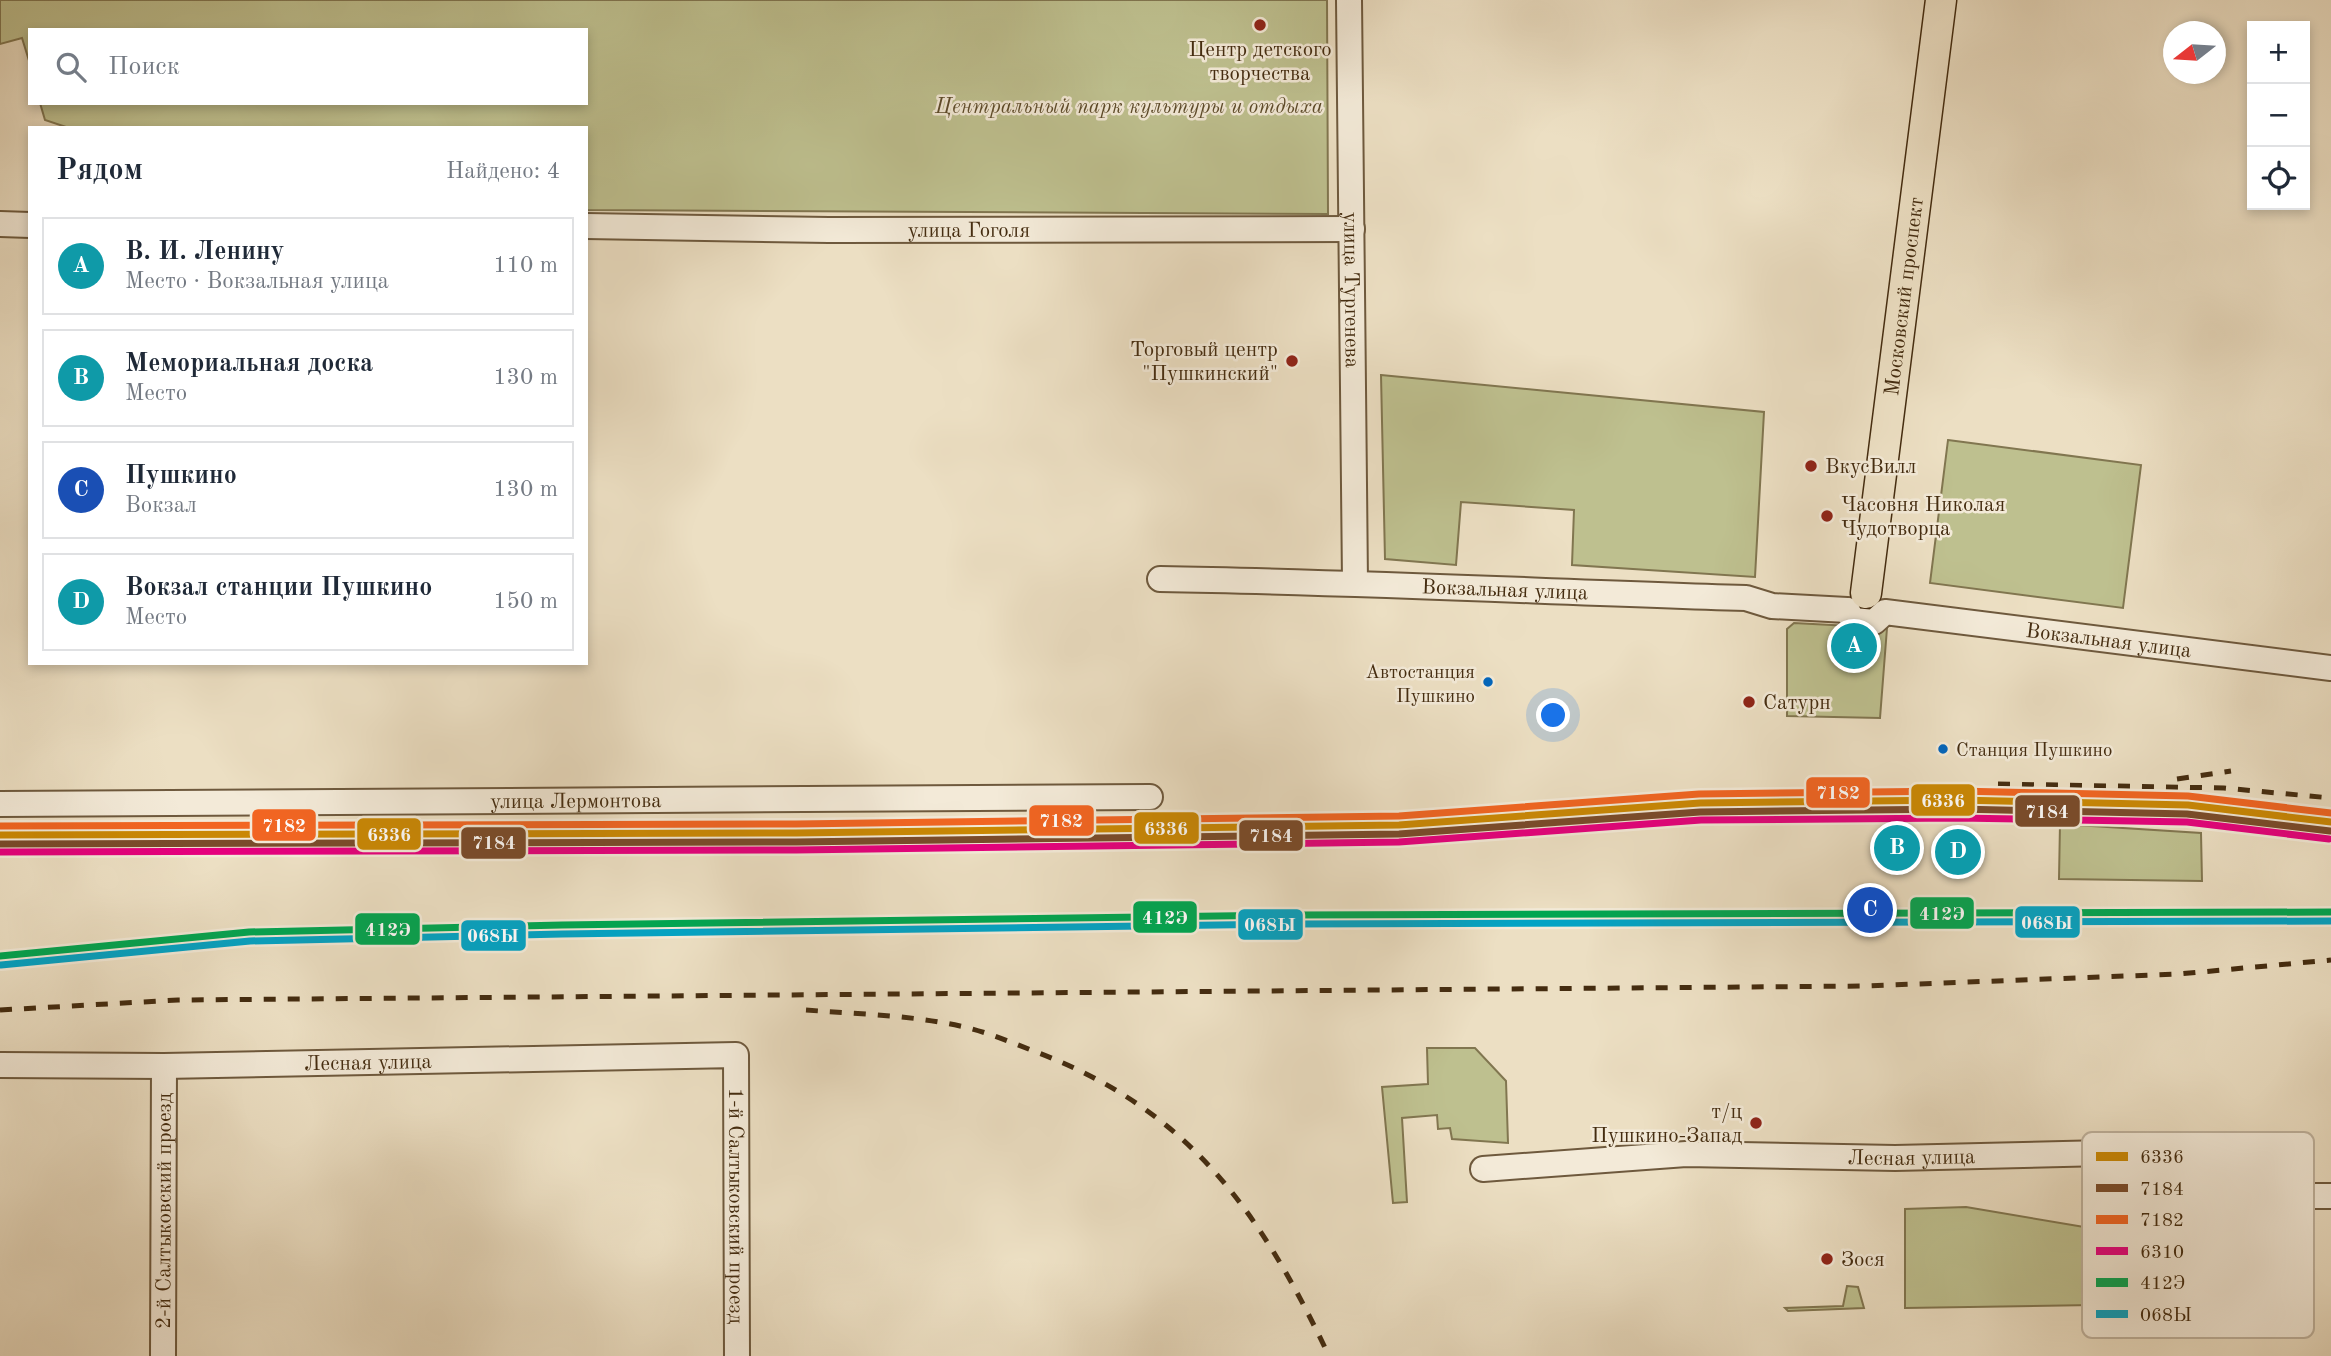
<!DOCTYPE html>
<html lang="ru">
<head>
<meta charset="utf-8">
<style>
	body { margin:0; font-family:"Old Standard TT",serif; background:#f6f6f7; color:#1f2937 }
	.controls { position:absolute; right:21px; top:21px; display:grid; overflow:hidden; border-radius:0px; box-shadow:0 4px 10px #0003 }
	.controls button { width:63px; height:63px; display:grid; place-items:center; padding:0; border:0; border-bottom:2px solid #e0e1e3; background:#fff; color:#1f2937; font:35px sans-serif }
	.compass { position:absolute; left:2163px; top:21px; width:63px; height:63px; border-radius:50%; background:#fff; box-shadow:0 4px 10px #0003; rotate:253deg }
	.you { position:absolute; left:1554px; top:716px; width:24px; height:24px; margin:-18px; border:5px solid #fff; border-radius:50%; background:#1a73e8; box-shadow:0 0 0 10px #1a73e833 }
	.badge { display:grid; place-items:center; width:46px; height:46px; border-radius:50%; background:#2563eb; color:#fff; font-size:23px; font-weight:700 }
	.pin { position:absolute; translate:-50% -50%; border:4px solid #fff; box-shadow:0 2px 7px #0006 }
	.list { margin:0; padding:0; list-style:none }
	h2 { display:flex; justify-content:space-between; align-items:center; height:91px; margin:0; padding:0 28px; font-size:30px }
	h2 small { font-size:23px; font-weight:400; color:#747a83 }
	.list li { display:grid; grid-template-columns:46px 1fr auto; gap:21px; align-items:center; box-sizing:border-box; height:98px; margin:0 14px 14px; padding:0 14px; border:2px solid #e0e1e3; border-radius:0px }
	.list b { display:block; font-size:26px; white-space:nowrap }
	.list p { margin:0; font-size:23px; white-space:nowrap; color:#747a83 }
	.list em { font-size:23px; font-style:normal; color:#747a83 }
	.icon { flex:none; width:38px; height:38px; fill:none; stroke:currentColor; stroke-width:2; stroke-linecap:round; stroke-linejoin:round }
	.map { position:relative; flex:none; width:2331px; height:1356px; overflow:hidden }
	.search { position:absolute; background:#fff; box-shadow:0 4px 10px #0003; left:28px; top:28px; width:560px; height:77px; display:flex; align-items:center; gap:18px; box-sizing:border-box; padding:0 24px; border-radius:0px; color:#747a83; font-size:26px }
	.panel { position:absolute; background:#fff; box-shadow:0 4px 10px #0003; left:28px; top:126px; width:560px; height:539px; border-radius:0px }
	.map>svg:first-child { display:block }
	.green { fill:#bec08f; stroke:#817650; stroke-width:2 }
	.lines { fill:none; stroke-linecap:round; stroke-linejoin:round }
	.minor-casing { stroke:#6e593d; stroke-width:28 }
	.major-casing { stroke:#442c10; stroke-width:33 }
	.minor { stroke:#f3ead8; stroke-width:24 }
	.major { stroke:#ecdfc3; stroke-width:30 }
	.rail { stroke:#442c10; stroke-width:5; stroke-dasharray:12 12; stroke-linecap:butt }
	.rail-1-casing { stroke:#f3ead8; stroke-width:12 }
	.rail-2-casing { stroke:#f3ead8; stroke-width:12 }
	.rail-3-casing { stroke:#f3ead8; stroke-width:12 }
	.rail-4-casing { stroke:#f3ead8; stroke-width:12 }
	.rail-5-casing { stroke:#f3ead8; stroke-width:12 }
	.rail-6-casing { stroke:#f3ead8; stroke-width:12 }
	.rail-1 { stroke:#ca8804; stroke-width:7 }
	.rail-2 { stroke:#7a4b2a; stroke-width:7 }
	.rail-3 { stroke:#f26522; stroke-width:7 }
	.rail-4 { stroke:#e5007d; stroke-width:7 }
	.rail-5 { stroke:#00a651; stroke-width:7 }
	.rail-6 { stroke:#03a3c4; stroke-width:7 }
	.poi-dot { fill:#8f2418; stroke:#f3ead8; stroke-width:2.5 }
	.bus-dot { fill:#0065bd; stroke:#f3ead8; stroke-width:2.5 }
	.labels { text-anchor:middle; stroke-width:5; stroke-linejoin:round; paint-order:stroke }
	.bus-label { font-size:19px; fill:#442c10; stroke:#f3ead8; text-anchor:end }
	.poi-label { font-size:21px; fill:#442c10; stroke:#f3ead8; text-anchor:start }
	.park-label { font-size:21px; font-style:italic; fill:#5c4a29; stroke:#f3ead8 }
	.street-label { font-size:21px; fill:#442c10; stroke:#f3ead8 }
	.key { fill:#f3ead8; stroke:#beb19c; stroke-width:2 }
	.key-label { font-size:19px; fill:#442c10 }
	.line-badge { stroke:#f3ead8; stroke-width:2.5 }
	.badge-label { font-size:19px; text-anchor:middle; font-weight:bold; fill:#fff }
</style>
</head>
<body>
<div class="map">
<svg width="2331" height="1356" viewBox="0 0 2331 1356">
	<rect width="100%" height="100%" fill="#ecdfc3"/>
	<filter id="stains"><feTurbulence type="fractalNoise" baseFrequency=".00286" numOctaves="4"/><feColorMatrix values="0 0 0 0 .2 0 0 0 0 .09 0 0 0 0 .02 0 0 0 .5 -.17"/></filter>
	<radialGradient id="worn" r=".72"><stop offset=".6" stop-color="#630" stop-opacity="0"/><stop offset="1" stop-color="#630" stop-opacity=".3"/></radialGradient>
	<path class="green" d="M0,0h1327l1,214 -742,-4v-82h-517l-24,-8 -5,-17h546v-73h-556v34l-8,-26 -22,6z
		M1381,375l383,37 -9,165 -183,-12 2,-55 -113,-8 -5,63 -71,-6z
		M1948,440l193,25 -18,143 -193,-25z
		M1794,623l93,5 -7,90 -93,-2v-87z
		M2060,824l141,9 1,48 -143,-2z
		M1427,1048h48l31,33 2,62 -56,-4 -2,-11 -12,1 -1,-14 -35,3 5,84 -14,1 -11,-116 46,-3z
		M1966,1207l124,21 60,2 4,74 -249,4v-99z
		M1847,1286l11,1 6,21 -76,3 -3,-3 58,-2z"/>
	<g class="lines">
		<defs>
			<g id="minor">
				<path id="s1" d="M1349,0l6,582"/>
				<path d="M0,224l30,1"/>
				<path id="s2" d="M586,226l243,4 523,-1"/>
				<path id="s3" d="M1160,579c196,3 391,13 586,19l26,8 75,4"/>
				<path id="s4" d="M1847,610l6,10 21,2 11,-10 446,56"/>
				<path id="s5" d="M0,804l1150,-7"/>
				<path id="s6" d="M0,1065l164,1 572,-11 1,301"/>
				<path id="s7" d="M1483,1169l203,-15 209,4 210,-5 69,31 51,12h106"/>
				<path id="s8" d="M163,1356l1,-290"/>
			</g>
			<g id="major">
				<path id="s9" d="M1866,593l75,-593"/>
			</g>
		</defs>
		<use href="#minor" class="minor-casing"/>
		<use href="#major" class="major-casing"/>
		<use href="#minor" class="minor"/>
		<use href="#major" class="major"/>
		<path class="rail" d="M2177,779l54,-8
			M1998,784l226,4 107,10
			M0,1010l178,-10 1686,-14 315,-12 152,-14
			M806,1010c51,4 104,5 154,16 24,5 48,15 71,24 157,58 228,159 298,306"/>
		<defs>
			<path id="rail-1" d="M0,835l796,-2 603,-8 301,-22 258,-3 230,5 143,17"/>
			<path id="rail-2" d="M0,844l796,-2 603,-8 301,-22 258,-3 229,5 143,17"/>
			<path id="rail-3" d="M0,826l796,-2 603,-8 300,-22 259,-3 230,5 143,17"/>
			<path id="rail-4" d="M0,852l796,-2 603,-8 302,-22 257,-2 229,4 142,17"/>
			<path id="rail-5" d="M0,956l249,-24 313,-7 733,-10 1036,-3"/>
			<path id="rail-6" d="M1,965l249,-24 312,-7 733,-10 1036,-3"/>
		</defs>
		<use href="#rail-1" class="rail-1-casing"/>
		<use href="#rail-2" class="rail-2-casing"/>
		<use href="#rail-3" class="rail-3-casing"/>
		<use href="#rail-4" class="rail-4-casing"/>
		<use href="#rail-5" class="rail-5-casing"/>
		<use href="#rail-6" class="rail-6-casing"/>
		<use href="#rail-1" class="rail-1"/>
		<use href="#rail-2" class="rail-2"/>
		<use href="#rail-3" class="rail-3"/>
		<use href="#rail-4" class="rail-4"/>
		<use href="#rail-5" class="rail-5"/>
		<use href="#rail-6" class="rail-6"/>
	</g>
	<g class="poi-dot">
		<circle cx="1260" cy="25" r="7"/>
		<circle cx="1292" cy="361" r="7"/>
		<circle cx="1811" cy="466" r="7"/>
		<circle cx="1827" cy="516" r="7"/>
		<circle cx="1749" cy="702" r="7"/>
		<circle cx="1756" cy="1123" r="7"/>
		<circle cx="1827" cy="1259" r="7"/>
	</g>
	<g class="bus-dot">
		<circle cx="1488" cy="682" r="6"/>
		<circle cx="1943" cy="749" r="6"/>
	</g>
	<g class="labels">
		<g class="bus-label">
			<text x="1475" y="678">Автостанция<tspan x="1475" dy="24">Пушкино</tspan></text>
			<text x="1956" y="756" text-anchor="start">Станция Пушкино</text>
		</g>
		<g class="poi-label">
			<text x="1260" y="56" text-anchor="middle">Центр детского<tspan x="1260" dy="24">творчества</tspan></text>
			<text x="1278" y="356" text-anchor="end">Торговый центр<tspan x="1278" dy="24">"Пушкинский"</tspan></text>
			<text x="1825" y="473">ВкусВилл</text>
			<text x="1841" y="511">Часовня Николая<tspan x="1841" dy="24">Чудотворца</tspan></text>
			<text x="1763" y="709">Сатурн</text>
			<text x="1742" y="1118" text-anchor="end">т/ц<tspan x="1742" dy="24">Пушкино-Запад</tspan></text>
			<text x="1841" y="1266">Зося</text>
		</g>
		<g class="park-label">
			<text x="1129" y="113">Центральный парк культуры и отдыха</text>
		</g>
		<g class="street-label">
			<text dy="7" stroke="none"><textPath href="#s2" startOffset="383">улица Гоголя</textPath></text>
			<text dy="7" stroke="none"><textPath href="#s1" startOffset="290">улица Тургенева</textPath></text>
			<text dy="7" stroke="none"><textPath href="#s9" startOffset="299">Московский проспект</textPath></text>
			<text dy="7" stroke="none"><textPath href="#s3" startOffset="345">Вокзальная улица</textPath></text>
			<text dy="7" stroke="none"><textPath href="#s4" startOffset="273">Вокзальная улица</textPath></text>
			<text dy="7" stroke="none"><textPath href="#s5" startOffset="576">улица Лермонтова</textPath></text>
			<text dy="7" stroke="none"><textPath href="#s6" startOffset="368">Лесная улица</textPath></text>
			<text dy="7" stroke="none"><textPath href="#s7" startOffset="429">Лесная улица</textPath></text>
			<text dy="7" stroke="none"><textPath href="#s6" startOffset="887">1-й Салтыковский проезд</textPath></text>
			<text dy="7" stroke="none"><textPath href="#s8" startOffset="145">2-й Салтыковский проезд</textPath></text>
		</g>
	</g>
	<rect x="2082" y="1132" width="232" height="206" rx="10" class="key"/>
	<rect x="2096" y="1152" width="32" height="9" fill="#ca8804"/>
	<rect x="2096" y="1184" width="32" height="8" fill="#7a4b2a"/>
	<rect x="2096" y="1215" width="32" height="9" fill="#f26522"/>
	<rect x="2096" y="1247" width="32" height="8" fill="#e5007d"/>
	<rect x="2096" y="1278" width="32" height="9" fill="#00a651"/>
	<rect x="2096" y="1310" width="32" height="8" fill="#03a3c4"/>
	<g class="key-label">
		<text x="2140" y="1163">6336</text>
		<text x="2140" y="1195">7184</text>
		<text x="2140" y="1226">7182</text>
		<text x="2140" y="1258">6310</text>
		<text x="2140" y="1289">412Э</text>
		<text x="2140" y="1321">068Ы</text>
	</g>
	<g class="line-badge">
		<rect x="1805" y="776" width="66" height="33" rx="7" fill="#f26522"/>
		<rect x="1910" y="783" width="66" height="34" rx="7" fill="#ca8804"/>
		<rect x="2014" y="794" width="67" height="34" rx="7" fill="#7a4b2a"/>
		<rect x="1028" y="804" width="67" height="33" rx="7" fill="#f26522"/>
		<rect x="251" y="808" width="66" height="34" rx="7" fill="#f26522"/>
		<rect x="1133" y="811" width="67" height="34" rx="7" fill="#ca8804"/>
		<rect x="356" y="817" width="66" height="34" rx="7" fill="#ca8804"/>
		<rect x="1238" y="819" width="66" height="33" rx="7" fill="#7a4b2a"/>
		<rect x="460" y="826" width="67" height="34" rx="7" fill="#7a4b2a"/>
		<rect x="1909" y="896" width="66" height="34" rx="7" fill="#00a651"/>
		<rect x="1132" y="900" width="66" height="34" rx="7" fill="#00a651"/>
		<rect x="2014" y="905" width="67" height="34" rx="7" fill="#03a3c4"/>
		<rect x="1237" y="908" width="67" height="33" rx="7" fill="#03a3c4"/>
		<rect x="354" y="912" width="67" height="34" rx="7" fill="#00a651"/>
		<rect x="460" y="919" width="67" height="33" rx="7" fill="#03a3c4"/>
	</g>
	<g class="badge-label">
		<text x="1838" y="799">7182</text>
		<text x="1943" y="807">6336</text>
		<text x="2047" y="818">7184</text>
		<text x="1061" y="827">7182</text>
		<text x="284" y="832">7182</text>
		<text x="1166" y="835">6336</text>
		<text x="389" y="841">6336</text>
		<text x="1271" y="842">7184</text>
		<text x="494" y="849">7184</text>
		<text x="1942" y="920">412Э</text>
		<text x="1165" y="924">412Э</text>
		<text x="2047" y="929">068Ы</text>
		<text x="1270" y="931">068Ы</text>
		<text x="388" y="936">412Э</text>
		<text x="493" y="942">068Ы</text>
	</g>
	<rect width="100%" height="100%" filter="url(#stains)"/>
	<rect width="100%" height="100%" fill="url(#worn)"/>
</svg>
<div class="controls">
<button>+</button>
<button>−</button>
<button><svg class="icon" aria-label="locate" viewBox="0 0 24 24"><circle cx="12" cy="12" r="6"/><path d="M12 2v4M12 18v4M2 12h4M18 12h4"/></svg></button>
</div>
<svg class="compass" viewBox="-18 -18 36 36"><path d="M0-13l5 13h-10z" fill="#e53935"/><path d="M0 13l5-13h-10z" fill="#747a83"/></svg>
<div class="you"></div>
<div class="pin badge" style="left:1854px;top:646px;background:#0f9aa8">A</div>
<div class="pin badge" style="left:1897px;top:848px;background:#0f9aa8">B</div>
<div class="pin badge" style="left:1870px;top:910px;background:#1a4fb4">C</div>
<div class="pin badge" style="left:1958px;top:852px;background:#0f9aa8">D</div>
<div class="search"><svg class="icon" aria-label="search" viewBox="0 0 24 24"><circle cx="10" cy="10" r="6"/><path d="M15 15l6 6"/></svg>Поиск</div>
<section class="panel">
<h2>Рядом<small>Найдено: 4</small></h2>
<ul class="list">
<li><span class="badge" style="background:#0f9aa8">A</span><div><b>В. И. Ленину</b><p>Место · Вокзальная улица</p></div><em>110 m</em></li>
<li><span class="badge" style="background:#0f9aa8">B</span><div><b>Мемориальная доска</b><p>Место</p></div><em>130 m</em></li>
<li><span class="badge" style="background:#1a4fb4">C</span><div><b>Пушкино</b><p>Вокзал</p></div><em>130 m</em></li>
<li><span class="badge" style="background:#0f9aa8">D</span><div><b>Вокзал станции Пушкино</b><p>Место</p></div><em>150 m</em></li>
</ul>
</section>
</div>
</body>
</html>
